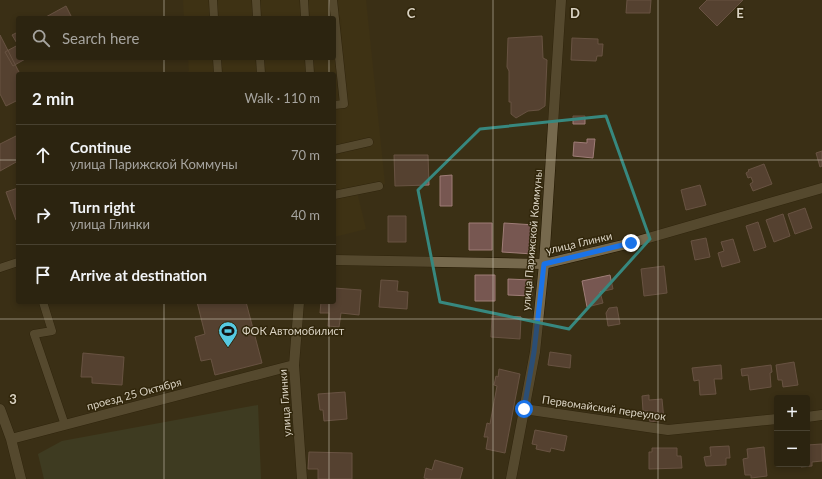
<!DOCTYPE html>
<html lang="en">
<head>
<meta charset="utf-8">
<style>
	body { margin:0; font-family:Lato,sans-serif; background:#38301e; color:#f1f3f6 }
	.controls { position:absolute; right:12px; bottom:12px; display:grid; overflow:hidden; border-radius:4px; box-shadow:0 2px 6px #0003 }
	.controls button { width:36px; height:36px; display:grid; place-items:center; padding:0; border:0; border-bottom:1px solid #484130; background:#2c2410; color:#f1f3f6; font:20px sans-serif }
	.stop { position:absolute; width:12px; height:12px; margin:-9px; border:3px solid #1a73e8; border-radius:50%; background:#fff }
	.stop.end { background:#1a73e8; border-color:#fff; box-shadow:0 1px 4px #0008 }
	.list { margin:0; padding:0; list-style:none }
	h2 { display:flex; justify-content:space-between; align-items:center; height:52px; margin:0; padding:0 16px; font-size:17px }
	h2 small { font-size:13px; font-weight:400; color:#a6a49f }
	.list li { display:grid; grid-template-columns:26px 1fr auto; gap:12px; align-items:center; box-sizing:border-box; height:60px; padding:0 16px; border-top:1px solid #484130 }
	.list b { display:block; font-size:15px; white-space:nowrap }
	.list p { margin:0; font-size:13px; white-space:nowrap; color:#a6a49f }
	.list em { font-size:13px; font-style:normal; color:#a6a49f }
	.icon { flex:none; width:22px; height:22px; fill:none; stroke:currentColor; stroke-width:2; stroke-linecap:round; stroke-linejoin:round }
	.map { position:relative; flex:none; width:822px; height:479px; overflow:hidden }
	.search { position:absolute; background:#2c2410; box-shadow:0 2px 6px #0003; left:16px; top:16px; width:320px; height:44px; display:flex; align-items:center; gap:10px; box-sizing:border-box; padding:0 14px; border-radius:4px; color:#a6a49f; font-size:15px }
	.panel { position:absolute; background:#2c2410; box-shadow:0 2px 6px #0003; left:16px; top:72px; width:320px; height:232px; border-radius:4px }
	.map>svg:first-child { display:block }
	.built { fill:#433512 }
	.green { fill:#434b30 }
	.building { fill:#775751; stroke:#9f7d77 }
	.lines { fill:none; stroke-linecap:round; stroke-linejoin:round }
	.service-casing { stroke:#221700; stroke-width:9 }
	.minor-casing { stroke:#221700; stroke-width:11 }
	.tertiary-casing { stroke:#221700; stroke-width:11 }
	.service { stroke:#76694d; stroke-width:8 }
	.minor { stroke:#76694d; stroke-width:10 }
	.tertiary { stroke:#76694d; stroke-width:10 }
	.route { stroke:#1a73e8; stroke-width:5 }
	.marked { fill:none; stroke:#37887f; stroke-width:3; stroke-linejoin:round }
	.grid { fill:none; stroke:#d9d2c2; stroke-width:1; stroke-opacity:0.55 }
	.labels { text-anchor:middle; stroke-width:3; stroke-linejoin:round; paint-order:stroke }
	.street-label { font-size:11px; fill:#d9d2c2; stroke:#31260b }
	.poi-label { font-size:11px; fill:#d9d2c2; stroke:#31260b; text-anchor:start }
	.grid-label { font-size:13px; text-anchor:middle; font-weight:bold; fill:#d9d2c2; stroke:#31260b; stroke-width:3; stroke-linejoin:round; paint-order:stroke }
</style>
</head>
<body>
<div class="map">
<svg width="822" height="479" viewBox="0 0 822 479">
	<rect width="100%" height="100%" fill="#3b3015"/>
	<path class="built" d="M183,0h183l19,184 -28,8 9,37 -32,8v-163h-151l6,-3 -1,-13h146v-40h-150z"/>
	<path class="green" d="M258,405l3,74h-217l-6,-25 24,-13z"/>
	<path class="building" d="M627,0h24l-1,13h-24z
		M707,0h36l-26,26 -18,-18z
		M66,6l6,12h-28z
		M18,32v26h9l-14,8 -8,-14 13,-7 -6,-10z
		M0,35l20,39h-2v26l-12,6 -6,-12z
		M542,36l1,22 4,2 -2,46 -6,4 -11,1 -12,7 -5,-4v-12h-2v-31l-2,-4 1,-29z
		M572,38l26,1v5h5l-1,12h-5l-1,5 -25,-1z
		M573,116h12v8h-12z
		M18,135v26l-18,10v-27z
		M587,139h8l-2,19 -20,-2 1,-14 13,1z
		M822,151v15l-2,1 -4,-14z
		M394,155h34l1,30 -34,1z
		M764,164l8,20 -19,7 -3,-7 3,-2 -2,-5 -3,1 -2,-5 3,-2 -1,-1z
		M452,175v31h-12v-30z
		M700,185l6,20 -20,5 -5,-20z
		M18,188v31l-2,1 -10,-28z
		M805,208l7,20 -17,6 -7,-20z
		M783,214l7,22 -16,6 -8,-22z
		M388,216h18v26h-18z
		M758,222l8,25 -12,4 -8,-25z
		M469,223h23v27h-23z
		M504,223l31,2 -2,29 -31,-2z
		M706,238l4,19 -15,3 -4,-19z
		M733,239l7,23 -18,5 -4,-14 6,-2 -3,-9z
		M664,266l3,27 -23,3 -3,-27z
		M475,275h20v26h-20z
		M610,275l3,14 -13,3 3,11 -16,4 -5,-26z
		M508,279l24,1v16l-24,-1z
		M381,280l17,1 -1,10 11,1 -1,17 -28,-2z
		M334,288l27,2 -2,25 -18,-2 -2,14 -11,-1 1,-13h-9l1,-11h13z
		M197,302h49l16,61 -47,12 -4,-16 -10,2 -6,-24 10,-3z
		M617,307l3,17 -12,2 -2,-13 3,-5z
		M492,316l29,1 -1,22 -29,-2z
		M550,352l21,3 -1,13 -22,-3z
		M83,353l41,4 -2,28 -30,-2v-6h-11z
		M794,362l4,23 -15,2 -1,-7h-4l-2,-15z
		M721,365l1,14h-8l2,15 -16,1 -1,-15 -5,1 -2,-13z
		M771,365l1,7 -2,1 1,14 -21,3 -2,-15 -6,1 -1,-7z
		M499,369l21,5 -15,79 -19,-4 2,-12h-4l3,-14 3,1 7,-38 -3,-1 2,-9 2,1z
		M345,392l2,27 -23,2 -1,-11h-3l-2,-16z
		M649,395v5l13,-1 2,21 -14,2 -2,-11h-5l-1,-15z
		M535,430l32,6 -3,15 -13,-3 -1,4 -14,-3 1,-4 -5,-1z
		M822,444v17l-10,1v4l-11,1v-3h6v-19z
		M729,446l1,12h-4v7l-20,1 -2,-9 7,-1 -1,-9z
		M764,447l3,29 -16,2v-3h-6l-2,-16 5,-1 -1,-9z
		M652,448h25v8h4l1,12 -33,1v-17h3z
		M309,452l43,1v26h-34v-10h-10z
		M435,460l28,8 -3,11h-31l-5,-1 2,-10 6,2z"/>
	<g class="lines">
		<defs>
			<path id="service" d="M213,0l1,18
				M256,0l1,18
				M304,0l1,18
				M333,0l11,104 -10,1
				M217,58l1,16
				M260,58l1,16
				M309,58l1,16
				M334,150l35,-8
				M334,195l45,-9
				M0,268l18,-6
				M43,302l9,29 -18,3 31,91"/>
			<path id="minor" d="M334,260l210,4 87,-21 191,-55
				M299,302l-5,63 8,114
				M0,409l11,30 283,-74
				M524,409l144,21 109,-11
				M807,417l15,-2
				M11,439l10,40"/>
			<path id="tertiary" d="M511,479l24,-127 9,-88 17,-264"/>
		</defs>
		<use href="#service" class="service-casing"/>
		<use href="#minor" class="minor-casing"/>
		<use href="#tertiary" class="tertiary-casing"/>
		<use href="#service" class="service"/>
		<use href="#minor" class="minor"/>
		<use href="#tertiary" class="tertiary"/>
	</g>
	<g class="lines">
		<path class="route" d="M524,409l10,-57 10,-88 87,-21"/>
	</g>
	<path d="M0 0H822V479H0ZM606,116l44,123 -81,90 -129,-27 -22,-112 62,-61z" fill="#3b3015" fill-opacity=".55" fill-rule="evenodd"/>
	<path class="marked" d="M606,116l44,123 -81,90 -129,-27 -22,-112 62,-61z"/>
	<path class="grid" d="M164,0v18M329,0v18M493,0v479M658,0v479M164,58v16M329,58v16M0,160h18M334,160h488M164,302v177M329,302v177M0,319h822"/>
	<defs>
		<symbol id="stadium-pin" viewBox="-11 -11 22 30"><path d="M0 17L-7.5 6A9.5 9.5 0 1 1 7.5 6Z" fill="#56c9e1" stroke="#31260b"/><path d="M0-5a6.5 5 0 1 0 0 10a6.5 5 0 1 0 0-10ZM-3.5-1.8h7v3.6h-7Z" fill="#111"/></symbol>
	</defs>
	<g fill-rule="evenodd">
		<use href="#stadium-pin" x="217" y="320" width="22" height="30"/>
	</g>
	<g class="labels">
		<g class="street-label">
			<text transform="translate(532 240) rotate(-85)" y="4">улица Парижской Коммуны</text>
			<text transform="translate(579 243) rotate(-13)" y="4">улица Глинки</text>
			<text transform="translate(134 394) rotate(-15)" y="4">проезд 25 Октября</text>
			<text transform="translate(285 403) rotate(-94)" y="4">улица Глинки</text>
			<text transform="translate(604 408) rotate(8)" y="4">Первомайский переулок</text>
		</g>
		<g class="poi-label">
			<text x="242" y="335">ФОК Автомобилист</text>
		</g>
	</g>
	<g class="grid-label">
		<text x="411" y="18">C</text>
		<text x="575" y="18">D</text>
		<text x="740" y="18">E</text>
		<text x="13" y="404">3</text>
	</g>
</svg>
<div class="controls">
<button>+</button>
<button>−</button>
</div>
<div class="stop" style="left:524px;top:409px"></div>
<div class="stop end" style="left:631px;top:243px"></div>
<div class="search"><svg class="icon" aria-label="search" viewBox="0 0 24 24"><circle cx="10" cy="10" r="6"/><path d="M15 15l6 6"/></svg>Search here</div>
<section class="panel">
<h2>2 min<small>Walk · 110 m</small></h2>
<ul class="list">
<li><svg class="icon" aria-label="ahead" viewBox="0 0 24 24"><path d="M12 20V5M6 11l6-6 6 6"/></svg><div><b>Continue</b><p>улица Парижской Коммуны</p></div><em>70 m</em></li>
<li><svg class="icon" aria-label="right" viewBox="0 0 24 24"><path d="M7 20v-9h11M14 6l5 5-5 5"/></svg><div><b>Turn right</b><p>улица Глинки</p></div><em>40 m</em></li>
<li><svg class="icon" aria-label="arrive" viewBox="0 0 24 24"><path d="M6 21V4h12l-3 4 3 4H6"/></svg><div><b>Arrive at destination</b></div></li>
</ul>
</section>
</div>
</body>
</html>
